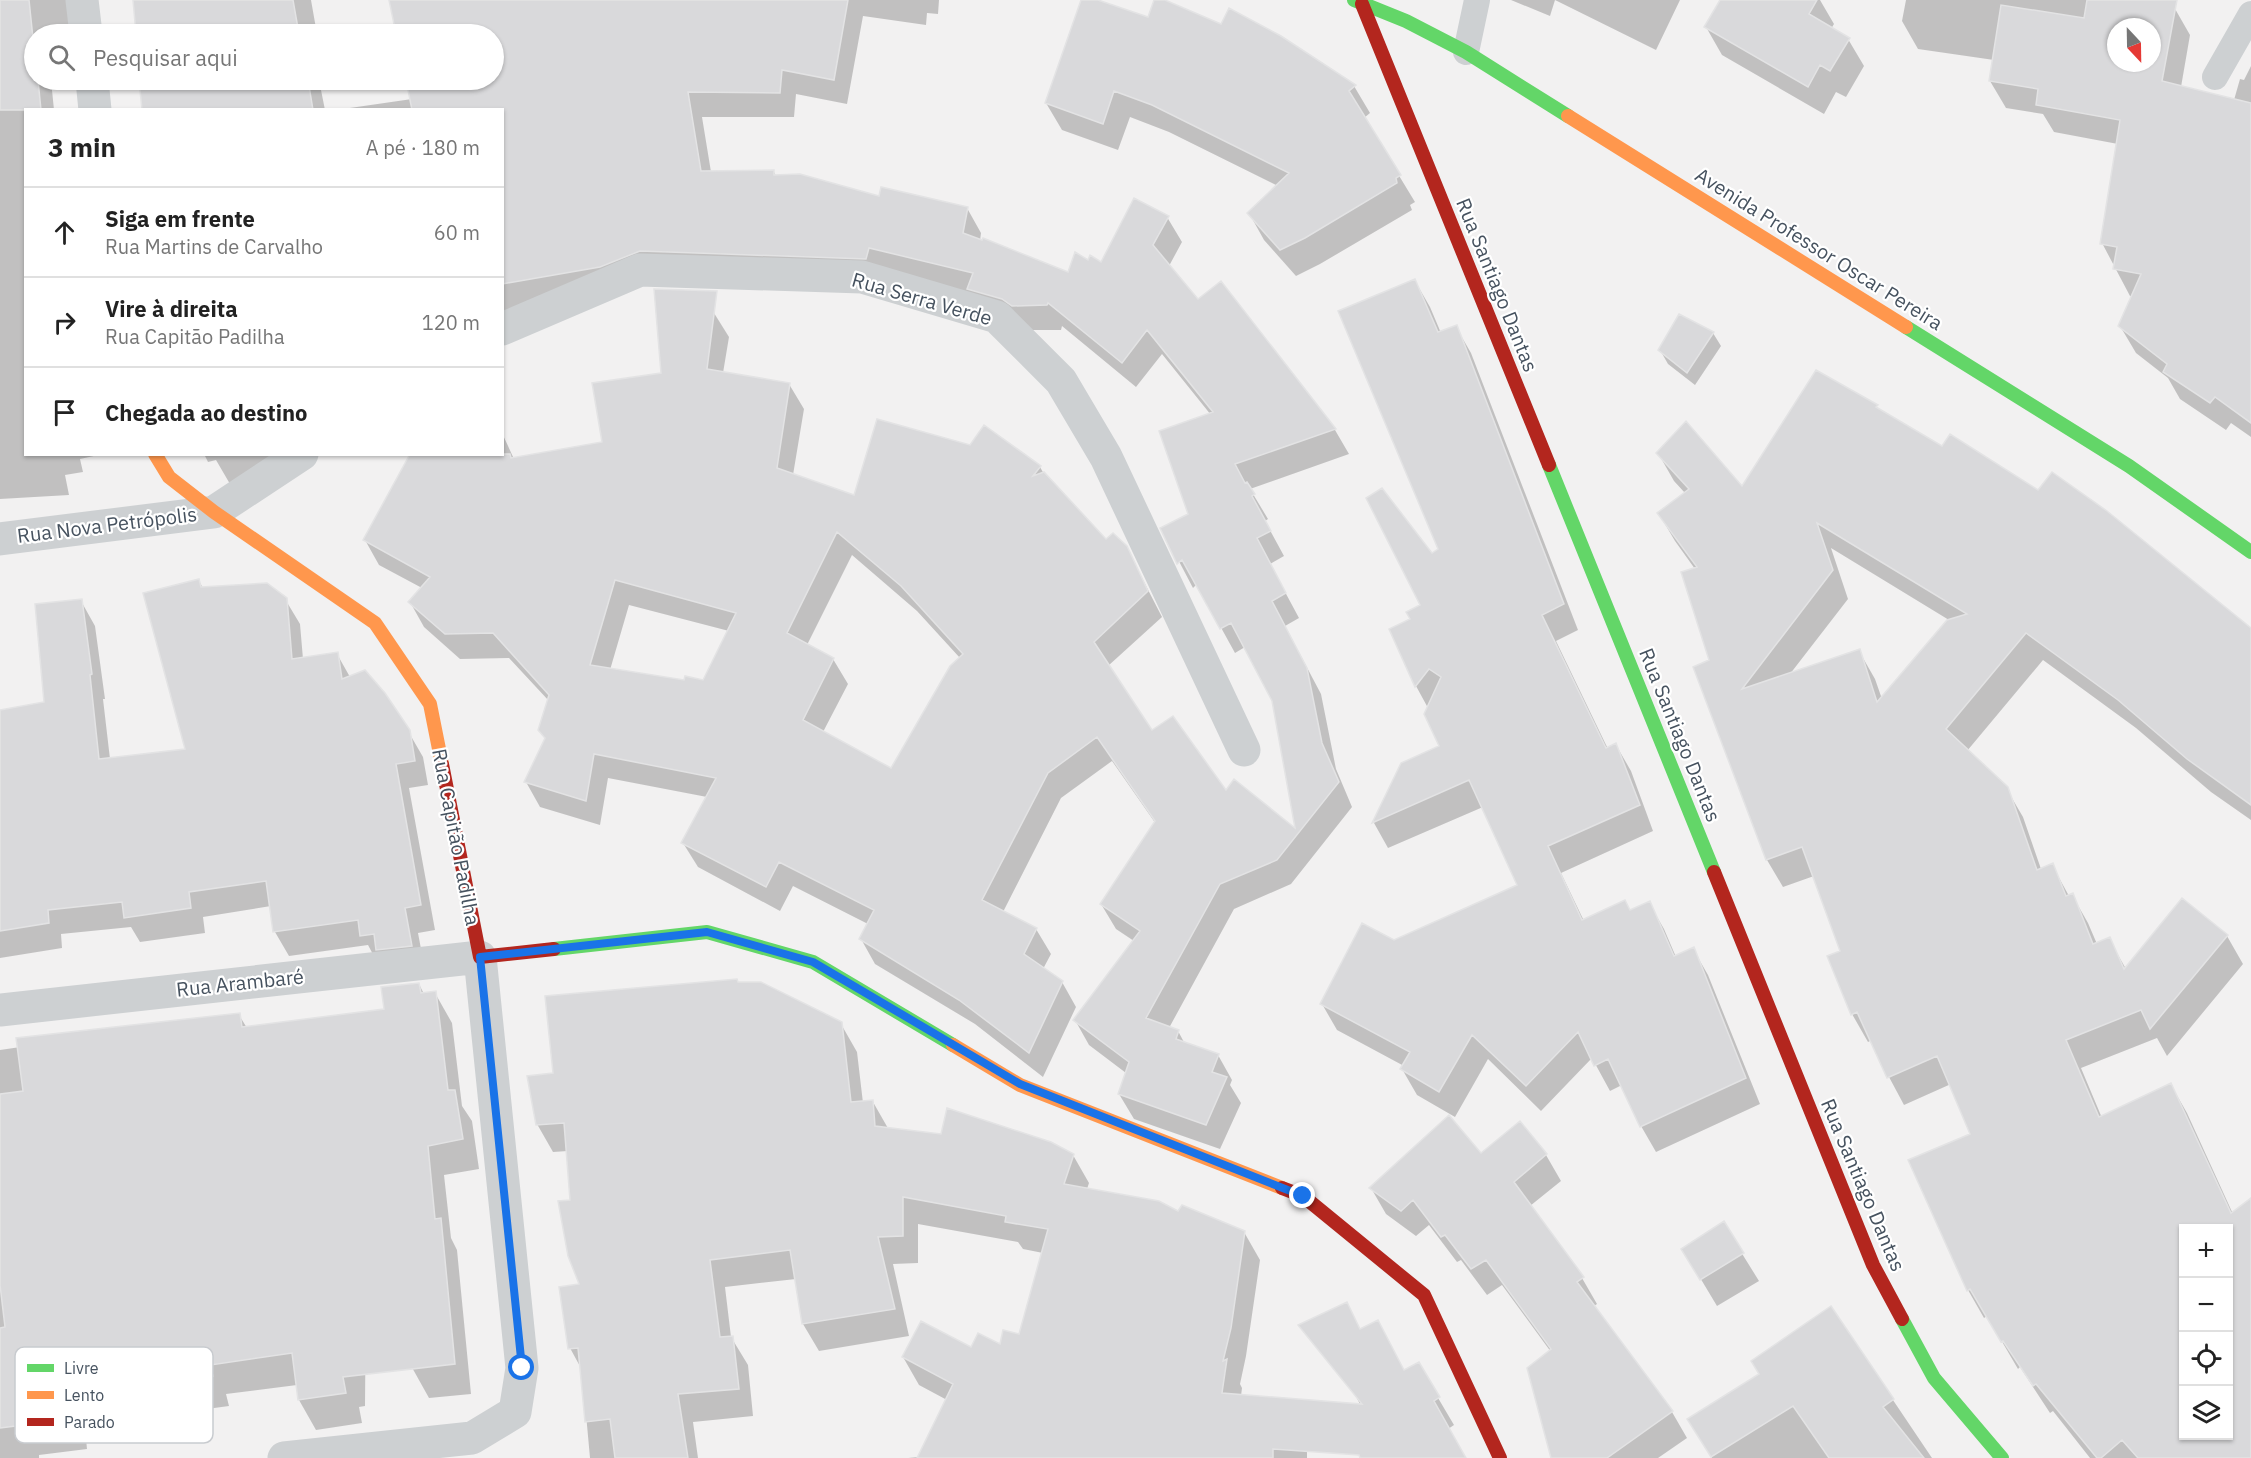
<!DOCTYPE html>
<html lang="pt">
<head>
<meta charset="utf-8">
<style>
	body { margin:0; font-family:"IBM Plex Sans",sans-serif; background:#f6f6f6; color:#222 }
	.controls { position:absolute; right:18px; bottom:18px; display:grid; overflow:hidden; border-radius:0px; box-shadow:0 2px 4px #0004 }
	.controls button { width:54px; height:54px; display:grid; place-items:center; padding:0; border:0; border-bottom:2px solid #e0e0e0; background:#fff; color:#222; font:30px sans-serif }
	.compass { position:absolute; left:2107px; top:18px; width:54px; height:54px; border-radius:50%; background:#fff; box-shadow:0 2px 4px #0004; rotate:158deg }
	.stop { position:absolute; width:18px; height:18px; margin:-14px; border:4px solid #1a73e8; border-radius:50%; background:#fff }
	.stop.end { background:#1a73e8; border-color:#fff; box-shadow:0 2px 6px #0008 }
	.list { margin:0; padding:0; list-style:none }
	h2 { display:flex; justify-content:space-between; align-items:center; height:78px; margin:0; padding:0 24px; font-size:26px }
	h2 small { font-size:20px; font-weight:400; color:#767676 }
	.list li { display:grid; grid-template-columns:39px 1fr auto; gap:18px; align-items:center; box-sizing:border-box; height:90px; padding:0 24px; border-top:2px solid #e0e0e0 }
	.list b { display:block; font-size:22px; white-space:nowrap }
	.list p { margin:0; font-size:20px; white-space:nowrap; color:#767676 }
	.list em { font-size:20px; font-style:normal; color:#767676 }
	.icon { flex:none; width:33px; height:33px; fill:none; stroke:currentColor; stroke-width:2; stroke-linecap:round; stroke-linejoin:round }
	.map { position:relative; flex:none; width:2251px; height:1458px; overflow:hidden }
	.search { position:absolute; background:#fff; box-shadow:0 2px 4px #0004; left:24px; top:24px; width:480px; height:66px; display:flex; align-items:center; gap:15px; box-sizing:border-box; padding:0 21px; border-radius:33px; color:#767676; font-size:22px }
	.panel { position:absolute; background:#fff; box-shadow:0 2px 4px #0004; left:24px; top:108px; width:480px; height:348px; border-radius:0px }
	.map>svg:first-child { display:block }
	.shadow { fill:#0003; fill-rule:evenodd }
	.building { fill:#d9d9db; stroke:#e3e3e4; stroke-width:1.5; fill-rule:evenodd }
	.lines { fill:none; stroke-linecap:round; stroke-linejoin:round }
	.lane { stroke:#cdd0d2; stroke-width:26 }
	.street { stroke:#cdd0d2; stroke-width:33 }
	.fast { stroke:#63d668; stroke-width:14 }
	.slow { stroke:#ff974d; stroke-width:14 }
	.jam { stroke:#b3261e; stroke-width:14 }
	.route { stroke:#1a73e8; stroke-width:8 }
	.labels { text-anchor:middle; stroke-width:4.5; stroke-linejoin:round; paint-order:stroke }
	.street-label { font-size:20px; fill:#46525f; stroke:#fff }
	.key { fill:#fff; stroke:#c8cbcf; stroke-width:1.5 }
	.key-label { font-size:16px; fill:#46525f }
</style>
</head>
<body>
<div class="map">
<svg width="2251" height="1458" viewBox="0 0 2251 1458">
	<rect width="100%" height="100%" fill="#f2f1f1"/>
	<path class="shadow" d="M0,0h71l4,34h-41v46h17l3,30h-28v344h77l-23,5 3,13 -18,3 4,20 -69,4z
		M135,0h176l6,34h-181z
		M390,0h549l-1,14 -11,-1 -1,12 -63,-9 -16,88 -51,-10 -2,23h-92l9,55h63l2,4 104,22 87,10 14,25 -1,8 89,33 19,-12 14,2 65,-47 15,25 -13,24 29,35 23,-18 114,147 14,24 -99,35 18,30 -3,2 19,35 -14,8 29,54 -14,8 36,68 15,75 16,38 -61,77 -57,25 -65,119 9,3 7,13 33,11 14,25 -2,5 11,18 -21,46 -86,-30 -15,-25 7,-21 -37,-28 -14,-25 59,-79 -18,-12 -15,-25 55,-80 -44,-63 -51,37 -58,114 33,17 15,25 -8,15 19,13 14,25 -33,70 -68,-53 -100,-60 -14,-25 7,-15 -75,-38 -13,25 -82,-44 -15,-24 24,-46 -99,-19 -8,47 -60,-18 -14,-25 20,-41 -6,-11 9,-29 -40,-43 -49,1 -36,-32 -14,-25 12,-14 -43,-23 -14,-25 137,-86v-21l12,26 90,-16 58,-69 -3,-37 55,-24 15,24 -6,36 66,11 15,25 -11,66 62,22 185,-30 4,7 62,67 20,6 36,70 -54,49 44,66 74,60 71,39 -24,-130 -28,-54 -10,6 -38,-69 -4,4 -31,-59 27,-15 22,-99 -49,-61 -26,33 -74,-61 -1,4h-33l-57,-37 -316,-17 -153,36v-202h-166l76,-11 -5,-19h87v-46h-96zM852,555l65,56 43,47 -68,112 -69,-38 25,-48 -15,-25 -26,-14zM629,605l100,26 -25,50 -19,1 -75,-12z
		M1083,0h11l54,19 7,-19h6l193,86 16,27 -6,5 51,84 -5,3 2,5 -92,54 -24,12 -32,-36 -15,-27 29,-27 -109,-54 -39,-15 -12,33 -56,-20 -16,-27z
		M1511,0h44l-5,16z
		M1555,0h125l-24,50z
		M1722,0h98l14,24 -3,5 17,10 16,27 -18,31 -10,-5 -12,22 -102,-59 -16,-28z
		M1906,0h254l14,7 16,28 -9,52 53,13 6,-21 4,1 7,-14v371l-20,-14 -5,7 -46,-31 -12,-21 -32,-25 -16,-27 13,-30h-3l-28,-53 16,-99 -64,-12 -11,-18 -37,-6 -16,-27 4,-21 -76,-11 -16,-28zM2116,27h36v36h-36z
		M140,80h179l6,30h-177z
		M1415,281l15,26 11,26 15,-6 15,26 107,277 -22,11 52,108 8,-4 15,26 22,60 -92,42 23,48 46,-9 19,-9 15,26 12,28 17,-8 15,26 52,129 -104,48 -15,-26 -19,-41 -12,6 -18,-33 -51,53 -53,-52 -33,58 -38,-22 -15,-26 2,-3 -67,-36 -15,-26 72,-62 125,-56 -36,-79 -95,41 -14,-25 28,-59 39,-18 -13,-38 -12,-22 -25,-56 21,-10 10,-14 10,-51 8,-5z
		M1713,333l8,13 -26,39 -27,-21 -8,-14z
		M1816,372l435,257v191l-40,-28 -75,-64 -93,-68 -76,91 39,37 17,29 18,52 11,-4 17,31 3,-1 16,28 9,21 12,-5 17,30 101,-33 16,28 -76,92 -10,-18 -76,30 21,50 69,-33 16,28 46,101 18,-14v258h-161l-37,-47 -3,2 -30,-46 -2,2 -31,-53 -3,2 -16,-28 4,-155 -21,-51 -47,21 -15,-28 -17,-37 -4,2 -16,-28 -10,-62 -28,-76 -31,11 -16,-27 -72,-192 16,-7 -16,-92 -20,-28 -16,-27 26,-21 -11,-12 -16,-28 84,36zM1831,548l118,72 -67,79 -7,-20 -16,-28 -69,23 58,-75zM2184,1228h44v208h-44z
		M204,454h118l-92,30 -14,-24 -8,2z
		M199,581l4,7 82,11 15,25 3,35 34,-5 13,23 58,54 15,26 5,28 -19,3 26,142 -17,3 7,37 -49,-10 -8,-15 -79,11 -14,-24 -4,-26 -68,11 2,16 -65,9 -9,-15 -70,7 1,14 -62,10v-247l45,-8 36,-102 14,25 10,73h-2l7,60 77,-9z
		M419,984l5,10 11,-1 17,30 10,83 10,15 7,48 -35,6 7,63 6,12 14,144 -42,4 -63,-113 -1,121 -6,1 3,16 -46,7 -17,-30 -2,-15 -71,9 3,12 -74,10 1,3 -71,10 2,20 -48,6v3h-39v-408l239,-35 8,13 139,-18z
		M738,984l103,40 16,28 6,51 10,-1 16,28 184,25 16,28 -2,6 157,43 16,28 -14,96 -6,28 2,4 -1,8 66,32v30h-399l11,-1 28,-57 -28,-15 -16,-28 98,-11 19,-10 23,-83 -20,-4 -5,-7 -100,-18v39l-25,1 16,72 -90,15 -16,-27 -7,-45 -71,8 6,50 17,28 5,51 -60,6 5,36h-108l-8,-88 -12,-22 11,-62 -13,-135 -15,1 -16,-28 18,-49z
		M1520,1123l26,32 15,26 -31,25 52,72 15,26 -3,2 78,106 15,26 -29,20h-106l-1,-106 -49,-67 -15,10 -26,-35 -4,2 -28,-37 -13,11 -30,-22 -15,-26 110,-33z
		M1723,1223l36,58 -42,25 -18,-30z
		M1831,1308l101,150h-220l-8,-13 56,-70z
		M1418,1364l36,61 -6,4 16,29h-103v-52l-9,-17 52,-18z"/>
	<path class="building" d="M0,0h29l5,48v32h4l3,30h-41z
		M133,0h160l6,34h-163z
		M389,0h459l-14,80 -52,-10 -2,23 -92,-1 13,79 73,-1v5l26,-1 79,22 2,-9 87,20 -5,26 19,7 1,-2 85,34 7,-20 13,8 2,-5 11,7 33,-64 35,18 -16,29 45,54 23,-18 115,148 -101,35 10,19 2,-1 8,12 -3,2 19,35 -14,7 29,55 -14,8 35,67 15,75 17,39 -62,78 -57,24 -74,134 33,12 -3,9 43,15 -7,18 15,5 -21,48 -88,-31 11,-32 -56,-42 67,-89 -40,-27 55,-83 -58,-84 -49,36 -66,127 55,28 -13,26 39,27 -34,72 -70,-53 -100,-61 15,-29 -95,-48 -13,25 -85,-44 35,-65 -122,-24 -8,47 -62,-19 21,-44 -7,-8 11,-35 -56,-62 -48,1 -37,-32 22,-25 -67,-37 47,-86h100l1,4 91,-16 -10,-59 69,-10 -7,-84 63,2 -10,78 83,14 -13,85 77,27 23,-76 93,26 14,-20 57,41 -8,10 11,-4 62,67 7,-6 14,13 21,45 -54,51 58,88 21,-14 53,74 8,-11 61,49 -23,-127 -41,-78 -11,6 -38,-69 -5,4 -17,-36 28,-14 -29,-83 54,-19 -66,-82 -25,33 -74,-60 -1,2 -35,1 -10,-7 -35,-10 6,-16 -104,-25 -3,11 -226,-8 -40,16 -98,17v-174h-90l-6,-30h88v-46h-98zM837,532l64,54 62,68 -13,12 -59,102 -88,-48 31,-62 -47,-25zM615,580l121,33 -33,67 -18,-4 -1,4 -94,-15z
		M1081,0h17l50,17 6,-17h11l56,24 8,-16 52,28 75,49 -7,6 52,84 -5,3 1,5 -92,55 -25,12 -33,-37 42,-40 -137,-68 -38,-14 -11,33 -58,-21z
		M1720,0h97l-8,14 41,24 -20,33 -10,-6 -12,22 -104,-60z
		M2087,0h90l-15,81 89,22v320l-36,-26 -5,6 -47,-31 4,-8 -49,-38 23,-52 -28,-5 4,-22 -17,-3 20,-124 -84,-15 2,-16 -49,-8 12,-76 83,13zM2116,27h36v36h-36z
		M139,80h169l5,30h-171z
		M1415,279l23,53 19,-7 107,279 -22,11 64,133 10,-5 24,62 -92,41 34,74 43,-20 5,10 20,-9 24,55 20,-9 52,131 -106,49 -32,-68 -14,7 -16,-34 -52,54 -54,-51 -33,57 -39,-23 10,-17 -90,-48 42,-81 32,17 123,-55 -48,-105 -97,43 29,-60 38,-17 -15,-32 17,-37 -12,-8 -14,18 -26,-58 21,-10 -4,-7 14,-7 -54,-107 16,-10 50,65 6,-4 -100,-238z
		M1679,314l35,18 -27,41 -29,-23z
		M1816,370l62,35 -2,2 66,39 8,-12 88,56 14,-18 55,39 144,117v177l-64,-46 -69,-59 -92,-67 -80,96 62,58 29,83 16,-7 13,33 7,-3 20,51 17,-7 14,32 58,-71 46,37 -78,94 -9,-19 -75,30 33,77 72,-34 60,130 20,-15v260h-113l-16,-18 -21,18h-4l-61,-74 -3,2 -30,-45 -2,1 -31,-53 -3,2 -59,-131 62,-26 -33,-78 -50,22 -30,-66 -6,3 -24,-59 13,-5 -38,-104 -36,13 -73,-193 16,-7 -28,-88 16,-5 -40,-54 32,-24 -33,-36 30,-32 56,65zM1817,523l150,91 -20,6 -70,82 -17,-53 -118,40 91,-119zM2184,1228h45v208h-45z
		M199,579l2,8 66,-4 20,15 5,61 46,-7 4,27 23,-9 20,23 25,37 5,31 -19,3 25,141 -16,3 7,38 -36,4 -2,-16 -14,2 -2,-16 -85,12 -7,-51 -77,11 2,16 -67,10 -2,-16 -74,8 1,13 -49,8v-221l44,-8 -9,-98 47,-5 10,75 -2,1 9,84 86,-10 -42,-156z
		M737,979l1,3h23l81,40 9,80 22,-2 2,26 66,8 6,-26 104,34 23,12 -10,30 95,17 19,10 4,-6 63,26 -14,97 -8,33 4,-2 -5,34 140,11 -64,-79 49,-23 13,27 18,-9 26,50 15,-8 21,35 -6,4 32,57h-106l-1,-3 -86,-6v9h-356l36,-74 -51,-27 19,-36 50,26 7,-14 22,11 3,-14 16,4 29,-105 -43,-7 1,-6 -103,-19v39l-25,1 17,72 -93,15 -12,-74 -80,10 10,77 13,-1 6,53 -61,5 10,64h-73l-5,-39 -25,3 -7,-74 -10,1 -9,-62 20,-3 -11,-28 -10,-55 12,-1 -6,-77 -28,2 -9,-49 26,-3 -8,-77z
		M419,983l2,10 15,-2 12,99h7l8,49 -35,7 7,73 6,-1 14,146 -112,13 3,16 -48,7 -6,-47 -82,12 3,11 -74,10 1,4 -71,10 2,19 -71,9v-100l5,-1 -5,-42v-191l23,-3 -7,-53 224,-25 2,14 142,-18 -3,-22z
		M1449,1115l32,38 39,-32 27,33 -33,28 70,95 -7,5 96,129 -66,47h-56l-24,-90 24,-19 -65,-89 -15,9 -26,-34 -4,2 -28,-37 -12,11 -32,-23z
		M1724,1221l20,32 -44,27 -19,-31z
		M1831,1306l63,93 -11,8 41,51h-95l-36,-52 -82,51 -24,-38 72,-45 -8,-13z"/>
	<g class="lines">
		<path class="lane" d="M1466,52l11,-52
			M2215,77l36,-63"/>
		<path class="street" d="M82,0l4,34
			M92,80l3,30
			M502,329l138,-59 222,7 135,40 64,64 45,76 138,293
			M0,539l214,-27 88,-58
			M0,1010l480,-53 42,411 -7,44 -43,26 -188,20"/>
		<path class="fast" d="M1354,0l52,21 60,31 102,64
			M1906,327l223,139 122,86
			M1549,465l165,407
			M554,949l153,-17 106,30 140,83
			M1902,1319l32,59 68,80"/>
		<path class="slow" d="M1568,116l338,211
			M155,454l14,23 45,35 161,111 55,81 12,60
			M953,1045l67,40 262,103"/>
		<path class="jam" d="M1362,4l187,461
			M442,764l38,193 74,-8
			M1714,872l159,393 29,54
			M1282,1188l21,8 121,99 76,163"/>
	</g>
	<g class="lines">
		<path class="route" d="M522,1368l-42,-411 227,-25 106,30 207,122 283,112"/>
	</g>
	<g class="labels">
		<g class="street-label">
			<text transform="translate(1819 249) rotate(32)" y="7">Avenida Professor Oscar Pereira</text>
			<text transform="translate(1497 285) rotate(68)" y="7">Rua Santiago Dantas</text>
			<text transform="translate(922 299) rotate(16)" y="7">Rua Serra Verde</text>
			<text transform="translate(107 525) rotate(-7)" y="7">Rua Nova Petrópolis</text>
			<text transform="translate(1680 735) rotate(68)" y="7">Rua Santiago Dantas</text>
			<text transform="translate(456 837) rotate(79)" y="7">Rua Capitão Padilha</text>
			<text transform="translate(240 983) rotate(-6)" y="7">Rua Arambaré</text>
			<text transform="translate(1863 1185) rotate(67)" y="7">Rua Santiago Dantas</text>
		</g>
	</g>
	<rect x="15" y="1347" width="198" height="96" rx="9" class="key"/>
	<rect x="27" y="1364" width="27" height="8" fill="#63d668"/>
	<rect x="27" y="1391" width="27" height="8" fill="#ff974d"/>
	<rect x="27" y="1418" width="27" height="8" fill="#b3261e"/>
	<g class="key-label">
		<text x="64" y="1374">Livre</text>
		<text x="64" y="1401">Lento</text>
		<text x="64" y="1428">Parado</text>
	</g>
</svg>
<div class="controls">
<button>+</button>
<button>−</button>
<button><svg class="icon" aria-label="locate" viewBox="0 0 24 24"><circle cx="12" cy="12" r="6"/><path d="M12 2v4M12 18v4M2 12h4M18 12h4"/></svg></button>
<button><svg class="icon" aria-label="layers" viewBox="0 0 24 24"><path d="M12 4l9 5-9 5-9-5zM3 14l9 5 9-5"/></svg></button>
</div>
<svg class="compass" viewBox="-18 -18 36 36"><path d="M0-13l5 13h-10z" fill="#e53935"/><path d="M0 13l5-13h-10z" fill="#767676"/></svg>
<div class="stop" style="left:522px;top:1368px"></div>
<div class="stop end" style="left:1303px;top:1196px"></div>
<div class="search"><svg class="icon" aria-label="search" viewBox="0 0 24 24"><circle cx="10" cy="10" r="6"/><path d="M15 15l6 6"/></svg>Pesquisar aqui</div>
<section class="panel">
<h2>3 min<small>A pé · 180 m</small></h2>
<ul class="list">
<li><svg class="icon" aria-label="ahead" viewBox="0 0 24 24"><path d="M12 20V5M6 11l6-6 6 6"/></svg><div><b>Siga em frente</b><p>Rua Martins de Carvalho</p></div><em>60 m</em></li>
<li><svg class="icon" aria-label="right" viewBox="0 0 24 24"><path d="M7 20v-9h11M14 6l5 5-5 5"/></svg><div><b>Vire à direita</b><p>Rua Capitão Padilha</p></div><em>120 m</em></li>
<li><svg class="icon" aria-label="arrive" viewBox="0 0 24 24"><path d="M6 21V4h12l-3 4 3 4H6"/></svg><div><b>Chegada ao destino</b></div></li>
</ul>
</section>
</div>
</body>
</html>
